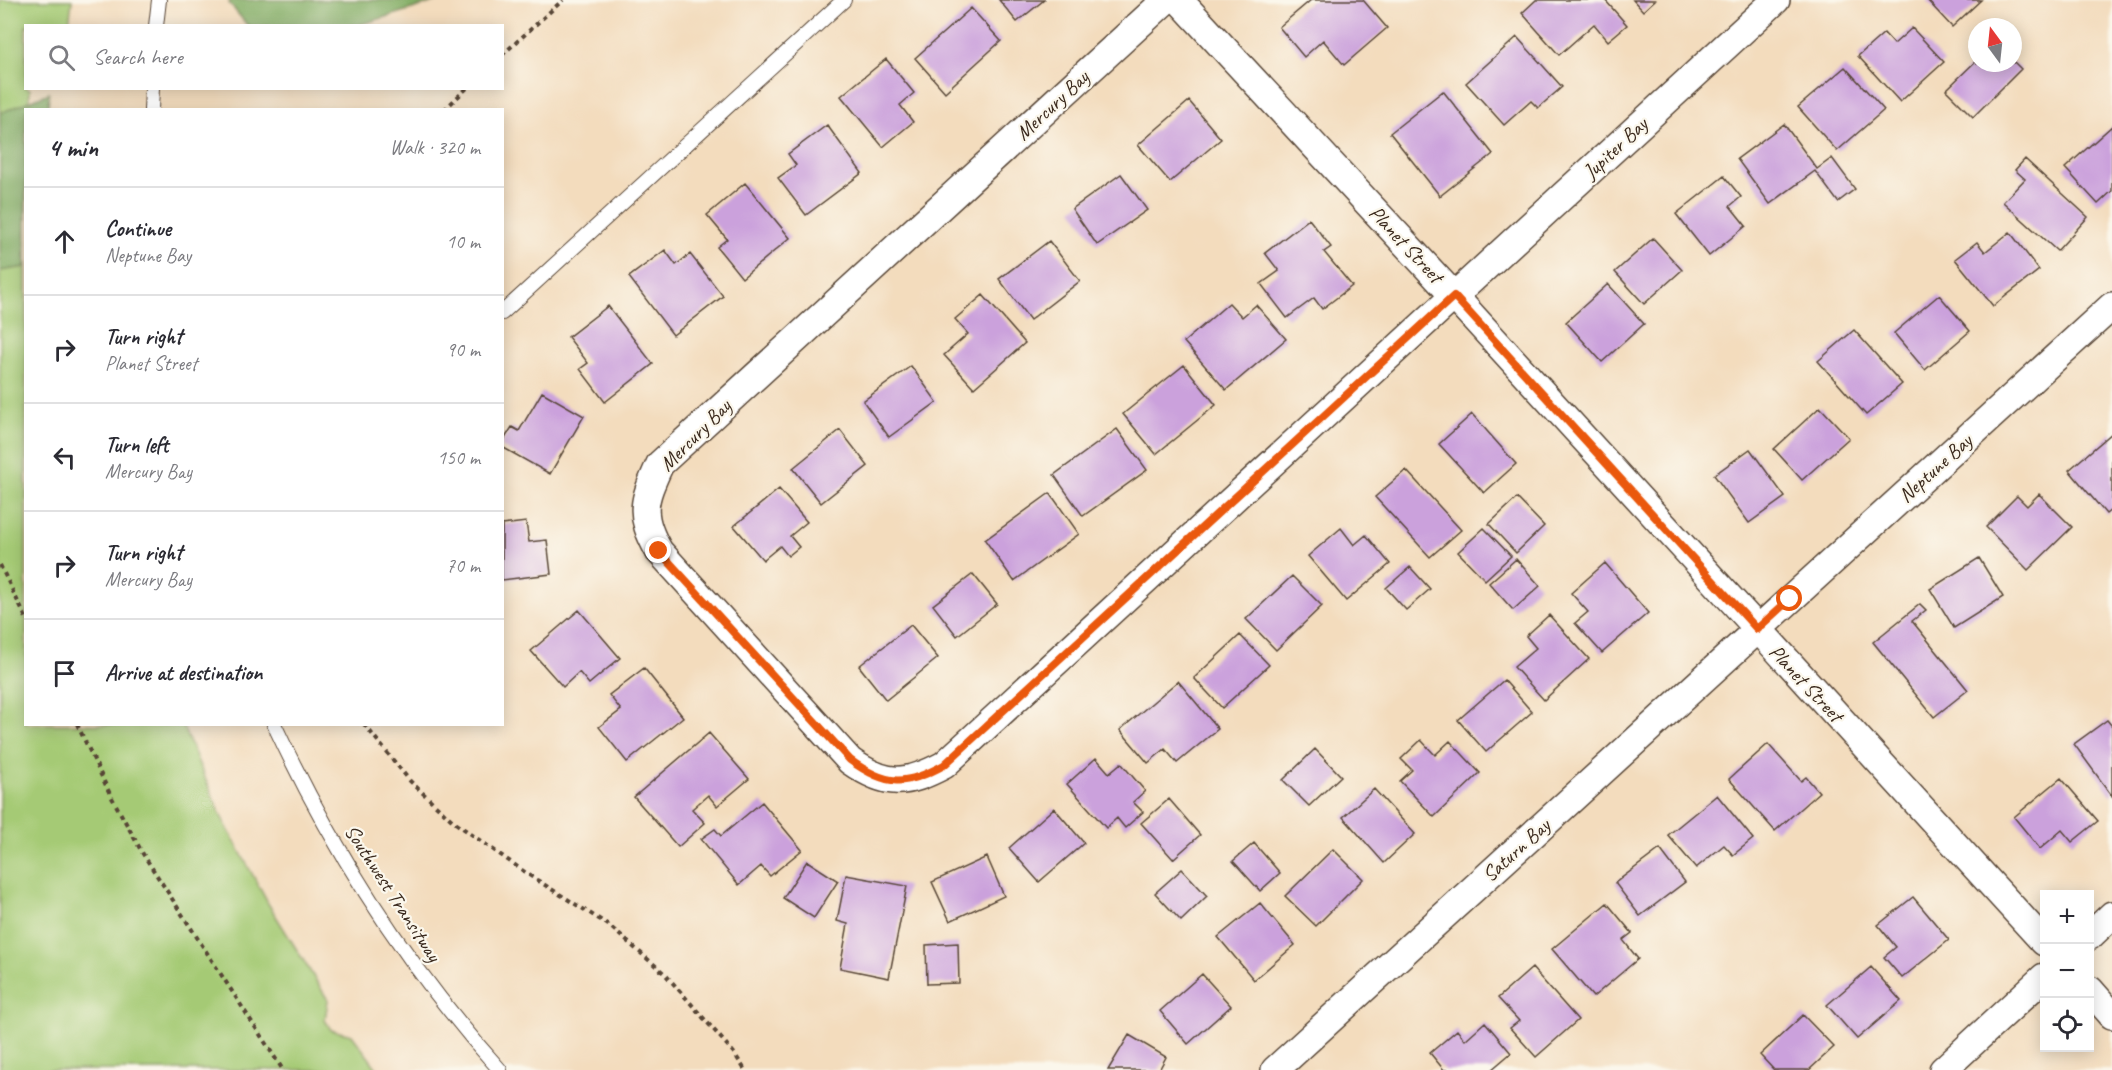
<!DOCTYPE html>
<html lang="en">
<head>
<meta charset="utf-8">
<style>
	body { margin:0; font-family:Caveat,sans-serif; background:#f7f7f7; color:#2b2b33 }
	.controls { position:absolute; right:18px; bottom:18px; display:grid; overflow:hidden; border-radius:0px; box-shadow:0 3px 15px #0003 }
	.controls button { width:54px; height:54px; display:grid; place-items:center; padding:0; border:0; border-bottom:2px solid #e1e1e2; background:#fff; color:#2b2b33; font:30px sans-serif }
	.compass { position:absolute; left:1968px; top:18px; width:54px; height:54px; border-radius:50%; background:#fff; box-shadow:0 3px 15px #0003; rotate:345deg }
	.stop { position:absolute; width:18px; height:18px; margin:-14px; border:4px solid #ea580c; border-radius:50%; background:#fff }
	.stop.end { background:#ea580c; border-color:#fff; box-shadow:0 2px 6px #0008 }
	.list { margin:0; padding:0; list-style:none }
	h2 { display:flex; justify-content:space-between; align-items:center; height:78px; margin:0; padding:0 24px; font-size:26px }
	h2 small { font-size:20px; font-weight:400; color:#7c7c81 }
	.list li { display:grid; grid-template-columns:39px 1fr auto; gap:18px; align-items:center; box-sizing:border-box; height:108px; padding:0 24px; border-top:2px solid #e1e1e2 }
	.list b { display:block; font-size:22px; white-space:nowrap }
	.list p { margin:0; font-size:20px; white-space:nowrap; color:#7c7c81 }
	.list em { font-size:20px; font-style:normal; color:#7c7c81 }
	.icon { flex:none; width:33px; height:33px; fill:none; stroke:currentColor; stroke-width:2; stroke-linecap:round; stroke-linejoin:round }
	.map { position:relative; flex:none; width:2112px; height:1070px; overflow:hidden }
	.search { position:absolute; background:#fff; box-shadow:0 3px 15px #0003; left:24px; top:24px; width:480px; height:66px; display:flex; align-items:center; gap:15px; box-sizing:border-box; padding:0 21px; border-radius:0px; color:#7c7c81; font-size:22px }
	.panel { position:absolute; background:#fff; box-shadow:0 3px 15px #0003; left:24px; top:108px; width:480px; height:618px; border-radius:0px }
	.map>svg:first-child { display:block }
	.green { fill:#a5ca74; stroke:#707a49; stroke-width:1.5 }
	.forest { fill:#84ae66; stroke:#606c42; stroke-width:1.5 }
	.building { fill:#cba1dc }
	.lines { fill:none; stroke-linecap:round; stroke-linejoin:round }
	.service-casing { stroke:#574536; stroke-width:16 }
	.minor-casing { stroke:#574536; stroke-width:30 }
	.path { stroke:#574536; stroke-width:4; stroke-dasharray:4.5 4.5; stroke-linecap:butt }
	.service { stroke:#fff; stroke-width:14 }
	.minor { stroke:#fff; stroke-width:27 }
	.route { stroke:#ea580c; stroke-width:8 }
	.labels { text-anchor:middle; stroke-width:4.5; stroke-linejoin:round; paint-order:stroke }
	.street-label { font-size:21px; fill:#3b2a1e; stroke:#fbf7ec }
</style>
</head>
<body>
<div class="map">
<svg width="2112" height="1070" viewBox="0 0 2112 1070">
	<rect width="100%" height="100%" fill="#fbf7ec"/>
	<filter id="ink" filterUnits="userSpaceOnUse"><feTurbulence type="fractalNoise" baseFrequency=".0167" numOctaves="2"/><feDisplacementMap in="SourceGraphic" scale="12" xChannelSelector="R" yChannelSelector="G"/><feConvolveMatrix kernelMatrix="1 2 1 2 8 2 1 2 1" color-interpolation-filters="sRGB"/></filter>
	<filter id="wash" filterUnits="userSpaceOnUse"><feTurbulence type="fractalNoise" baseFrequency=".008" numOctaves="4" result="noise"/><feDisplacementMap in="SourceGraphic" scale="24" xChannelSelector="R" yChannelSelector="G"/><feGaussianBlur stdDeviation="1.35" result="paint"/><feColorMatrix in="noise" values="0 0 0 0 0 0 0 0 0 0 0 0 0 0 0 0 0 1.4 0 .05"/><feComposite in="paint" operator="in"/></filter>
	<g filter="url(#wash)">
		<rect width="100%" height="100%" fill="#f3dcbd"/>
		<path class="green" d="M0,0h72l-3,25 -43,1v62l4,1 -1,15 -3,6v614l156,1 41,95 46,85 59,95 -3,20 6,10 21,5 26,35h-378z"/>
		<path class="forest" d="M230,0h212l-83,25 -111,1 -19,-23z
			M49,93l-1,16 -22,1 -1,157 -25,4v-158z"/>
		<g id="blocks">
			<path class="building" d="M999,0h45l-27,22z
				M1311,0h52l24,28 -43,37 -21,-25 -19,17 -25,-30z
				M1536,0h69l22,25 -19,16 -14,-17 -35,31 -37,-42z
				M1633,0h22l-12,11z
				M1927,0h54l-29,27z
				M971,8l30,33 -56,51 -30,-34z
				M1912,28l32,34 -44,40 -42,-46 26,-23 10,11z
				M1517,37l45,50 -24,21 -7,-7 -27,24 -38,-42z
				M886,59l28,34 -14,12 13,17 -30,25 -42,-51z
				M1977,60v3h36v-2l8,8 -48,48 -27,-27z
				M1845,67l39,43 -47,41 -39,-44z
				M1443,91l50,63 -53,42 -50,-63z
				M1189,101l32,38 -51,43 -32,-37z
				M1784,124l33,45 15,-11 23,31 -17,13 -23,-31 -45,33 -33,-45z
				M827,125l35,48 -56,42 -28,-37 18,-13 -8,-11z
				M2112,126v65l-14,13 -33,-36z
				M2025,159l63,58 -31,34 -54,-49 22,-23 -10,-9z
				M1121,174l26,36 -50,35 -25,-36z
				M1724,176l17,21 -11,9 16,20 -37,30 -33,-42z
				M745,183l45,55 -48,40 -25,-31 10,-8 -20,-24z
				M1309,219l22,28 -7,5 28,34 -30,23 -8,-11 -27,20 -26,-34 18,-13 -14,-18z
				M2010,232l29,38 -46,36 -38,-47 22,-17 8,10z
				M1653,238l29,32 -38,34 -29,-32z
				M1049,241l31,40 -50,39 -31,-41z
				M665,250l11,15 14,-11 33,42 -50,39 -44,-58z
				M1608,284l36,40 -42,38 -36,-40z
				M983,295l42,48 -51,45 -30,-33 24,-21 -13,-15z
				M1939,295l31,36 -45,39 -31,-37z
				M1229,303l13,14 14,-12 30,34 -60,51 -42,-48z
				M608,306l45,58 -48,38 -25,-33 8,-6 -20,-26z
				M1854,330l48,54 -36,31 -48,-54z
				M1184,365l32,40 -60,49 -33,-40z
				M911,366l26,36 -48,35 -26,-36z
				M542,392l42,24 -34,58 -48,-27v-4l10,-16 7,4z
				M1820,407l29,31 -47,42 -28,-31z
				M1472,414l44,50 -32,29 -45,-49z
				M1117,429l30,41 -64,46 -29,-41z
				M840,430l28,36 -47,37 -28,-35z
				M2112,433v76l-6,5 -37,-44z
				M1750,449l35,48 -36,26 -35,-48z
				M1406,470l55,60 -31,27 -55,-60z
				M779,489l28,33 -17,14 9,11 -11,9 -8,-10 -17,14 -29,-34z
				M1050,493l29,41 -65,47 -29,-41z
				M2039,494l33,33 -44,43 -42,-43 31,-31 10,10z
				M1517,498l27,28 -28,27 -27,-29z
				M526,522l3,20 18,-2 4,34 -49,6v-55z
				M1341,528l13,17 12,-10 24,29 -44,37 -38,-45z
				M1484,528l27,28 -26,24 -27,-28z
				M1979,558l24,39 -49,31 -24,-39z
				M1516,559l24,27 -27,24 -24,-27z
				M1605,563l43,50 -46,40 -27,-30 13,-11 -17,-19z
				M1410,567l20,22 -24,21 -20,-22z
				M973,574l24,30 -40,32 -24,-31z
				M1292,576l30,30 -46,44 -30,-31z
				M1920,604l6,6 -14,11 56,69 -34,27 -61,-75z
				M579,610l41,48 -31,26 -10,-12 -16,15 -32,-36z
				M1549,615l40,44 -45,41 -30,-33 22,-19 -10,-12z
				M911,625l27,33 -52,42 -27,-34z
				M1240,635l29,30 -47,43 -28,-30z
				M644,668l39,49 -56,45 -28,-35 22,-17 -12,-15z
				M1504,680l28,32 -46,40 -28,-32z
				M1178,681l40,48 -41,34 -12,-14 -17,14 -28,-33z
				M2107,720l5,6v70l-38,-52z
				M709,733l40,46 -32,27 -9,-11 -16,14 13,14 -27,24 -44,-50z
				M1421,740l14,15 15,-14 30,32 -46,44 -34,-36 12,-11 -11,-11z
				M1768,744l33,37 5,-4 13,15 -44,39 -46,-52z
				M1315,749l26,27 -32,30 -26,-26z
				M1096,758l13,15 12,-10 24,28 -12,11 10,10 -18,16 -8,-10 -11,10 -39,-44z
				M2061,778l37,43 -26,21 -10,-12 -22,19 -26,-32z
				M1374,789l41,45 -31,29 -41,-46z
				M1717,795l36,44 -20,16 -9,-10 -28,23 -28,-33z
				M1169,799l31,36 -27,24 -32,-36z
				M762,802l40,48 -32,26 -9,-10 -22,19 -38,-46 14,-10 6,7z
				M1054,808l30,35 -45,39 -30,-34z
				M1254,843l26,30 -20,18 -27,-30z
				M1333,849l30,30 -47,47 -31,-30z
				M1660,849l25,33 -45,34 -25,-33z
				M987,857l17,39 -54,25 -18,-39z
				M807,861l31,20 -24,37 -31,-20z
				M1182,869l25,27 -26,25 -26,-28z
				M846,875l61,11 -18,92 -49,-10 8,-44 -11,-3z
				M1913,897l36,43 -47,38 -18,-21 12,-10 -18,-22z
				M1260,903l35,42 -41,35 -36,-43z
				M1607,903l25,30 -9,7 15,19 -45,38 -41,-48z
				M958,943l1,40 -32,1 -1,-39z
				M1871,967l30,34 -44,38 -30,-34z
				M1532,968l46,52 -42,37 -26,-29 9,-7 -21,-23z
				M1202,974l29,32 -43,38 -28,-33z
				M1803,1015l31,32 -25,23h-35l-14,-15z
				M1485,1022l26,31 -20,17h-47l-14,-17 27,-23 8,10z
				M1129,1035l37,22 -7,13h-51z"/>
		</g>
	</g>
	<g filter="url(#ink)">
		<use href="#blocks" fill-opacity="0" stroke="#574536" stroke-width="1.5"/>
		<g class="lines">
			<defs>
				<path id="service" d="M156,26l3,-26
					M151,110l1,-22
					M502,313l342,-313
					M274,724c58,125 133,243 226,346"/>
				<path id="minor" d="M1166,0l-506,464c-17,37 -22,50 -1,87l191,210c37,26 56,24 94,4l832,-765
					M1179,0l275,296 590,646
					M2090,936l22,-21
					M2090,990l22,25
					M1275,1070l837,-764
					M1943,1070l101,-93"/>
			</defs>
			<use href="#service" class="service-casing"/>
			<use href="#minor" class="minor-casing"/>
			<path class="path" d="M502,55l61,-55
				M444,110l23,-22
				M0,565l26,53
				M77,724l33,70 33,60 140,216
				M364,724l46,57 44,41 75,53 78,49 58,50 69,79 11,17"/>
			<use href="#service" class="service"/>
			<use href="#minor" class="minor"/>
		</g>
	</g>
	<g class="lines" filter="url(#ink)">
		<path class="route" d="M659,551l191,209c37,27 56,26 94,5l510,-469 303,333 33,-30"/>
	</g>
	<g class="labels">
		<g class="street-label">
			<text transform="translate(1052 105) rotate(-43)" y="7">Mercury Bay</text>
			<text transform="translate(1615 148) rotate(-43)" y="7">Jupiter Bay</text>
			<text transform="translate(1406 244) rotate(47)" y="7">Planet Street</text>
			<text transform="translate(695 435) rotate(-45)" y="7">Mercury Bay</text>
			<text transform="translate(1935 468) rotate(-42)" y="7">Neptune Bay</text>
			<text transform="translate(1806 683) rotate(47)" y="7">Planet Street</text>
			<text transform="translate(1516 850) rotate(-42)" y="7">Saturn Bay</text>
			<text transform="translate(393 893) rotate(57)" y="7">Southwest Transitway</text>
		</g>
	</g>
</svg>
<div class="controls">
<button>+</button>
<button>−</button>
<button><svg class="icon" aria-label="locate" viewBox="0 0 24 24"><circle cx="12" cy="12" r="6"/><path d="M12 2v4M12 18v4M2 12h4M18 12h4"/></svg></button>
</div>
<svg class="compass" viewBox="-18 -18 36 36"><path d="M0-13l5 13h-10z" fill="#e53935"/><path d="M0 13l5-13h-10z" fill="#7c7c81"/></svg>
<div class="stop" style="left:1790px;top:599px"></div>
<div class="stop end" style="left:659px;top:551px"></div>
<div class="search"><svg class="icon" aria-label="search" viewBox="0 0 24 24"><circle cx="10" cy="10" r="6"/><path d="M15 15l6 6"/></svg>Search here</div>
<section class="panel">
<h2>4 min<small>Walk · 320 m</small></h2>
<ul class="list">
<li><svg class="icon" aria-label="ahead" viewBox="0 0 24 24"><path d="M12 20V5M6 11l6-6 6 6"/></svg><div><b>Continue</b><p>Neptune Bay</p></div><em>10 m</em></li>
<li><svg class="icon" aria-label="right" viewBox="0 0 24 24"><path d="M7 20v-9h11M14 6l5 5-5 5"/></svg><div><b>Turn right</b><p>Planet Street</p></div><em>90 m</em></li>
<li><svg class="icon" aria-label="left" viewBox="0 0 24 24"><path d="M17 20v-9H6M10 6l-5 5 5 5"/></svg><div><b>Turn left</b><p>Mercury Bay</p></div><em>150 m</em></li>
<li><svg class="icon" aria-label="right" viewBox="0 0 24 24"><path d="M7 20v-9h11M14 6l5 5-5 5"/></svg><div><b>Turn right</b><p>Mercury Bay</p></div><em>70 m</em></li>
<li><svg class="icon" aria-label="arrive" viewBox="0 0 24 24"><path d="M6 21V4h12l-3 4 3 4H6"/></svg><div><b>Arrive at destination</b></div></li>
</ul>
</section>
</div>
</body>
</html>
